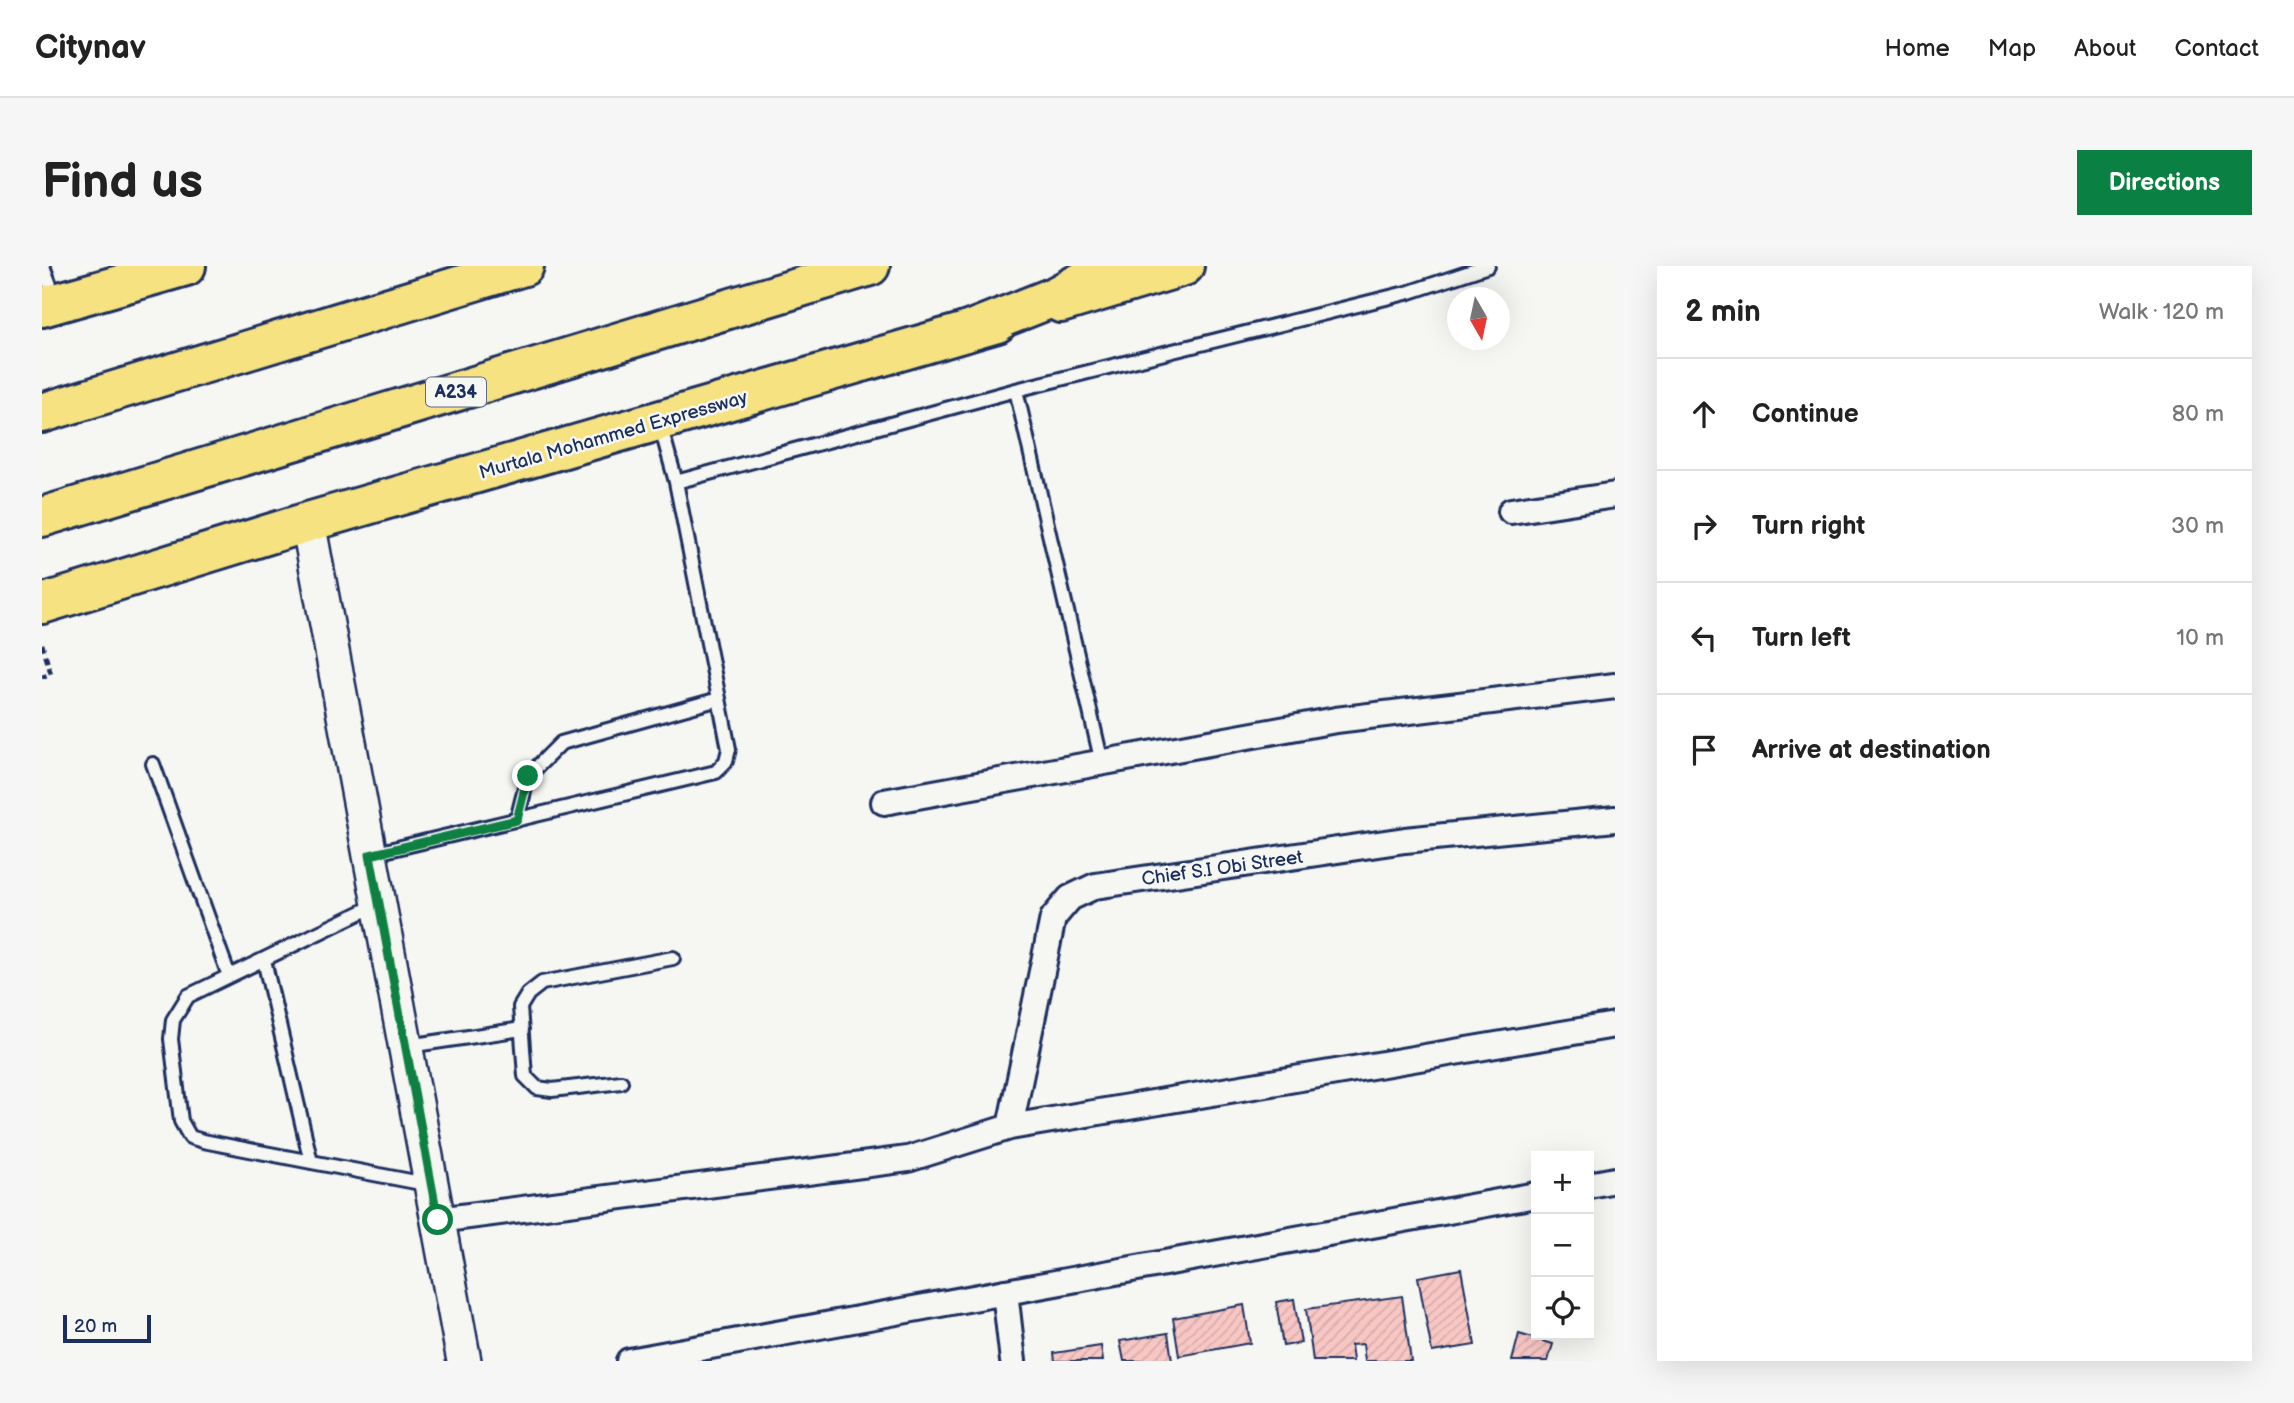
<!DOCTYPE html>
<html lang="en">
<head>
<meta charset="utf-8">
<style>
	body { margin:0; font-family:"Balsamiq Sans",sans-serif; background:#f6f6f6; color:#222 }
	.controls { position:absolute; right:21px; bottom:21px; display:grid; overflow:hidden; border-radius:0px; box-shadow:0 7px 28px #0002 }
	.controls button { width:63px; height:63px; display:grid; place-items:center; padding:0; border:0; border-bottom:2px solid #e0e0e0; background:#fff; color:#222; font:35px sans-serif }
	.compass { position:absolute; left:1405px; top:21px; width:63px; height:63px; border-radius:50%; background:#fff; box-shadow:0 7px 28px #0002; rotate:171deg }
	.scale { position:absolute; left:21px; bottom:18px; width:88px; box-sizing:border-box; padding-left:7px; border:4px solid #1b2f5e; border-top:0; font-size:19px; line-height:24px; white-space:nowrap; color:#1b2f5e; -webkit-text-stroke:5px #f6f6f2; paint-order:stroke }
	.stop { position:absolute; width:21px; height:21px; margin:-16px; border:5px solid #0b8043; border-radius:50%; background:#fff }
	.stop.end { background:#0b8043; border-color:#fff; box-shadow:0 2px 7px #0008 }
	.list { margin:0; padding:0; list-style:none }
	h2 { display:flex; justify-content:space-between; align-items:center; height:91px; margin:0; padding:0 28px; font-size:30px }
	h2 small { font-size:23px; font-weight:400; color:#767676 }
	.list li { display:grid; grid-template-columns:46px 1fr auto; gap:21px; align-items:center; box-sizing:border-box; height:112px; padding:0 28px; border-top:2px solid #e0e0e0 }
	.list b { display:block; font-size:26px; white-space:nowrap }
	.list em { font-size:23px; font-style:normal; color:#767676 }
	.icon { flex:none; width:38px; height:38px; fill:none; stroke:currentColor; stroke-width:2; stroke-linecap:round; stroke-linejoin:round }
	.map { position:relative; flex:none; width:1573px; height:1095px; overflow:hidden; border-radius:0px }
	header { display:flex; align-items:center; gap:42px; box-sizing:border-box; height:98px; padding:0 35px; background:#fff; border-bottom:2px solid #e0e0e0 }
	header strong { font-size:33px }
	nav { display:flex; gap:38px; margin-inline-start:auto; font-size:24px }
	.intro { display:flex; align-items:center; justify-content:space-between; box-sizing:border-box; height:168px; padding:0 42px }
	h1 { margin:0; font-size:49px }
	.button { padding:18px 32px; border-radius:0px; background:#0b8043; color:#fff; font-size:24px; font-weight:700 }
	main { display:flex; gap:42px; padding:0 42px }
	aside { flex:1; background:#fff; border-radius:0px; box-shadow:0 7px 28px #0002 }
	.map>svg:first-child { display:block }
	.building { fill:url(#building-hatch); stroke:#1b2f5e; stroke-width:2 }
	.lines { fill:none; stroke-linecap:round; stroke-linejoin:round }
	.service-casing { stroke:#1b2f5e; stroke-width:18 }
	.minor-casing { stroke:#1b2f5e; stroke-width:30 }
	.secondary-casing { stroke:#1b2f5e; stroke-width:38 }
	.trunk-casing { stroke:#1b2f5e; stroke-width:44 }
	.motorway-casing { stroke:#1b2f5e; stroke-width:44 }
	.path { stroke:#1b2f5e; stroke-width:4.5; stroke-dasharray:7 5; stroke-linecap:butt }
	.service { stroke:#f6f6f2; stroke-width:12 }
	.minor { stroke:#f6f6f2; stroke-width:24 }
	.secondary { stroke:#f6f6f2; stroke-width:33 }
	.trunk { stroke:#f6e281; stroke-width:38 }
	.motorway { stroke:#f6e281; stroke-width:38 }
	.route { stroke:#0b8043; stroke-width:9 }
	.labels { text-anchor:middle; stroke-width:5; stroke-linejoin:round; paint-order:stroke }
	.shield { fill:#f6f6f2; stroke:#5d6b8a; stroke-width:2 }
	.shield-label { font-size:18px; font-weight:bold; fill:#1b2f5e }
	.street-label { font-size:19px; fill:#1b2f5e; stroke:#f6f6f2 }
</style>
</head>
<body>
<header>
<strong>Citynav</strong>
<nav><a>Home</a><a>Map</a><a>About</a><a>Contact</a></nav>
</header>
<div class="intro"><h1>Find us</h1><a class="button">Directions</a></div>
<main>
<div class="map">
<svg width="1573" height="1095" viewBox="0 0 1573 1095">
	<defs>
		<pattern id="building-hatch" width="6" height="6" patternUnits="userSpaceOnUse" patternTransform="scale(1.75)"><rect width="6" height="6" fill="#f8c7c4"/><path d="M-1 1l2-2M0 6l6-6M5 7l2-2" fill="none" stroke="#d4abab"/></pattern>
	</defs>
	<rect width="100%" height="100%" fill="#f6f6f2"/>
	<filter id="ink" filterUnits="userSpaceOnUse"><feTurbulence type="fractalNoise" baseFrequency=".0143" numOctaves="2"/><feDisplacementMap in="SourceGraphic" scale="14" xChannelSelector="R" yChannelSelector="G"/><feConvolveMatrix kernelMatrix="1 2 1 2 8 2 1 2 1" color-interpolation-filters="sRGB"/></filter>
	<g filter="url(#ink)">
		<path class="building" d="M1419,1003l14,76 -43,7 -14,-75z
			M1360,1030l9,65h-46l-2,-17 -12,1 2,16h-40l-7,-52z
			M1252,1033l7,44 -18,3 -7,-44z
			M1202,1039l6,38 -71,13 -6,-38z
			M1126,1067l4,28h-48l-4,-20z
			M1477,1068l34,10 -5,17h-36z
			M1059,1080l2,15h-48l-1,-8z"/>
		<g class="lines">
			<defs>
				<path id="service" d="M1,0l12,32
					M974,124l86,373
					M634,216l340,-92 394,-98 78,-26
					M111,498l76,212
					M475,554l11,-44 33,-33 158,-44
					M330,588l344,-82 10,-11 3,-12 -53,-267 -16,-58
					M336,638l-190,92 -15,24 -2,19 10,82 9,16 13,4 228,44
					M222,694l47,202
					M366,780l114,-17
					M579,816l-69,8 -15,-2 -12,-12 -5,-69 8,-13 14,-11 131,-25"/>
				<path id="minor" d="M1469,245l104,-16
					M842,536l452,-82 279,-34
					M968,861l43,-209 17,-20 25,-12 310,-46 210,-21
					M1547,919l26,-5
					M396,954l470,-61 102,-32 605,-102
					M963,1026l8,69
					M587,1095l907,-166"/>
				<path id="secondary" d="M266,256l156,839"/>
				<path id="trunk" d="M1019,37l123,-37
					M0,41l144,-41
					M0,338l266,-82 689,-199"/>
				<path id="motorway" d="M924,66l88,-35 57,-31
					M0,147l482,-147
					M0,251l828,-251"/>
			</defs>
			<use href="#service" class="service-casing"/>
			<use href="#minor" class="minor-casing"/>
			<use href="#secondary" class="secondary-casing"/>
			<use href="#trunk" class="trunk-casing"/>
			<use href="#motorway" class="motorway-casing"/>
			<path class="path" d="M0,378l9,30 -9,3"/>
			<use href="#service" class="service"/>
			<use href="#minor" class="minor"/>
			<use href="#secondary" class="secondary"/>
			<use href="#trunk" class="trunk"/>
			<use href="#motorway" class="motorway"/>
		</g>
	</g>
	<g class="lines" filter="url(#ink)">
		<path class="route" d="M396,954l-68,-365 147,-35 11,-44"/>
	</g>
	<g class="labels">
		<rect class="shield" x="384" y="111.5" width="60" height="29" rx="5"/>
		<g class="shield-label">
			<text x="414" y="132">A234</text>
		</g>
		<g class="street-label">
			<text transform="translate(571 168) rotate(-16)" y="7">Murtala Mohammed Expressway</text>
			<text transform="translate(1180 601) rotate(-8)" y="7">Chief S.I Obi Street</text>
		</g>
	</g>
</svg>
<div class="controls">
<button>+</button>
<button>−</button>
<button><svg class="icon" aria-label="locate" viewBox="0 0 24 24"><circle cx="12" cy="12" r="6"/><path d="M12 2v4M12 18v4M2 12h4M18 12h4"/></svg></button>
</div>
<svg class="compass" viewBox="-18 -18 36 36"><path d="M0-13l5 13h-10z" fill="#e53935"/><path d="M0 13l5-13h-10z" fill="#767676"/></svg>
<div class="scale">20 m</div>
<div class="stop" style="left:396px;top:954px"></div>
<div class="stop end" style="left:486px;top:510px"></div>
</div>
<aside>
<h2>2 min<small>Walk · 120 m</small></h2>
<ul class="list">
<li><svg class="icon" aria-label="ahead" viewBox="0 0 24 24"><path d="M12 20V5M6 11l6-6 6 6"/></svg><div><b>Continue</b></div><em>80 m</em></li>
<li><svg class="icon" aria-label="right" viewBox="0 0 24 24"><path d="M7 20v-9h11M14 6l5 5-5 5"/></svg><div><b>Turn right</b></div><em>30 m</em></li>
<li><svg class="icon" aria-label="left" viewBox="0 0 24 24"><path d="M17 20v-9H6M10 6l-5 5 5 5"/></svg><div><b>Turn left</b></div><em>10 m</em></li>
<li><svg class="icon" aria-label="arrive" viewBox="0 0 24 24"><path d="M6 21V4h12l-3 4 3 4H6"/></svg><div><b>Arrive at destination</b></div></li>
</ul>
</aside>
</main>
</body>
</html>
